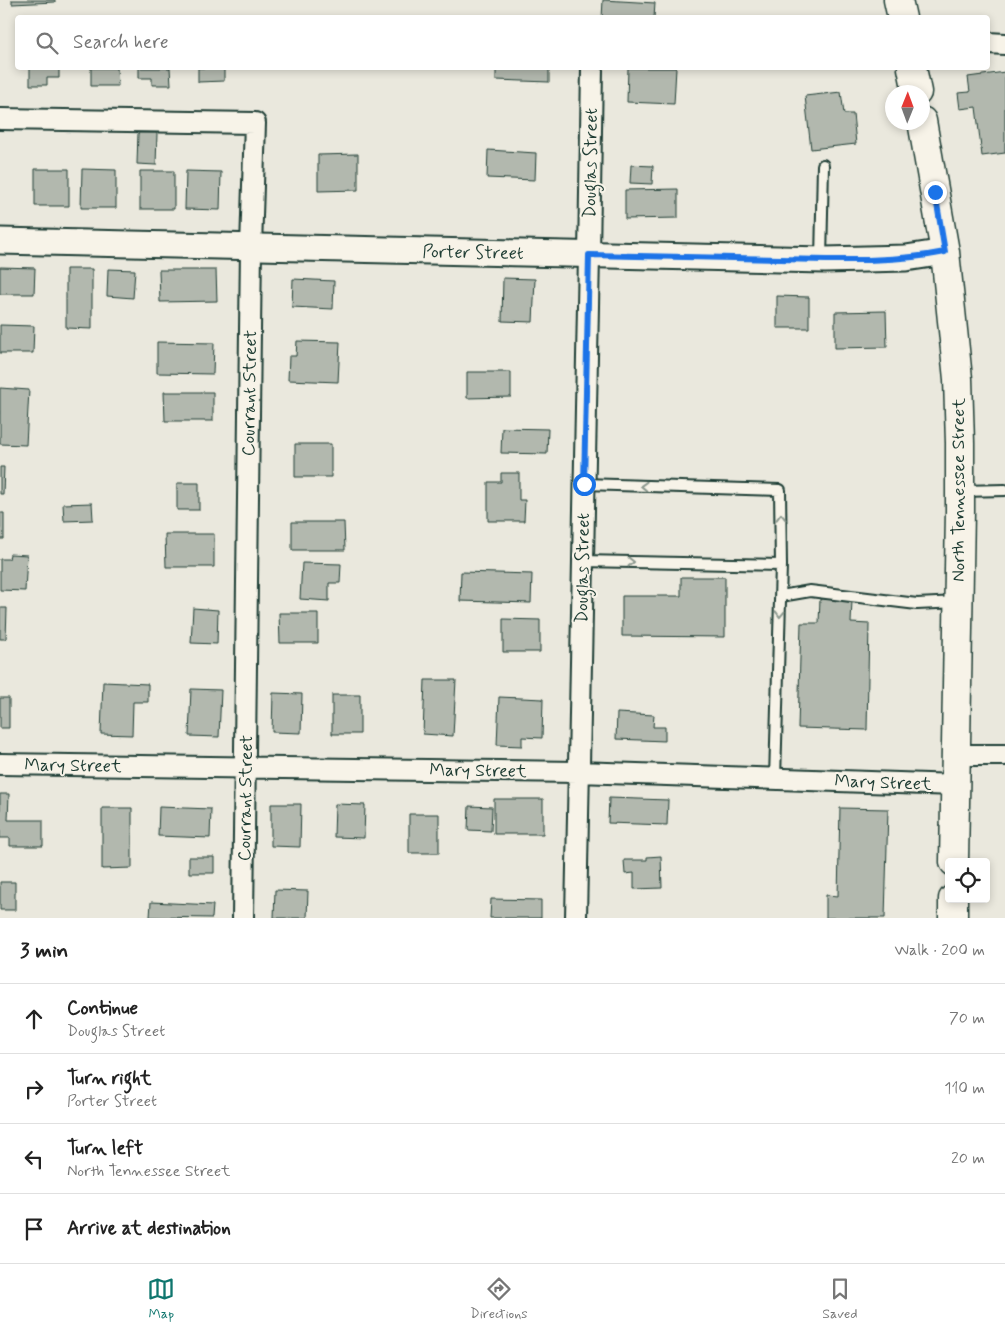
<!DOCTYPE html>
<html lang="en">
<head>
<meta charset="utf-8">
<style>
	body { margin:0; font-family:Mynerve,sans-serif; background:#f6f6f6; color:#222 }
	.controls { position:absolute; right:15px; bottom:15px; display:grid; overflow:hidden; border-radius:5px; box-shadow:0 2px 8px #0003 }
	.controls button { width:45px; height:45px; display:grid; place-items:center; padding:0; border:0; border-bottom:1px solid #e0e0e0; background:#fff; color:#222; font:25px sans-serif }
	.compass { position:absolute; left:885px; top:85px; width:45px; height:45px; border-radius:50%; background:#fff; box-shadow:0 2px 8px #0003; rotate:1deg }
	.stop { position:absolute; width:15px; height:15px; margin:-11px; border:4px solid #1a73e8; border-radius:50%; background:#fff }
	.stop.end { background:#1a73e8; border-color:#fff; box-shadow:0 1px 5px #0008 }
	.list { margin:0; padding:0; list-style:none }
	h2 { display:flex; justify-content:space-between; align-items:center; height:65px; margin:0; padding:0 20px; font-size:21px }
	h2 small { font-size:16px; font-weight:400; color:#767676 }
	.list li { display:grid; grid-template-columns:32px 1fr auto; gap:15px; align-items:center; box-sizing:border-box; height:70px; padding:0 20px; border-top:1px solid #e0e0e0 }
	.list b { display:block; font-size:19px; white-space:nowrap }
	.list p { margin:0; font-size:16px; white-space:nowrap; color:#767676 }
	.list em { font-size:16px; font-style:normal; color:#767676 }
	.icon { flex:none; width:28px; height:28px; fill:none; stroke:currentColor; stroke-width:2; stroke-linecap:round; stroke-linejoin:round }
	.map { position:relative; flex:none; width:1005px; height:918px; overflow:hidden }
	.search { position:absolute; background:#fff; box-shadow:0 2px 8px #0003; left:15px; right:15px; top:15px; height:55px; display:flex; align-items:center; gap:12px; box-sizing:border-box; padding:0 18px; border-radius:5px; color:#767676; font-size:19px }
	.sheet { height:345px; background:#fff }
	nav { display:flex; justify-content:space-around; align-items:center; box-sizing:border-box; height:70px; border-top:1px solid #e0e0e0; background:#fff; font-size:14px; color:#767676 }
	nav a { display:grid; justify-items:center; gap:2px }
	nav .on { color:#0f766e }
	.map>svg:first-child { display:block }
	.building { fill:#b2b8ae; stroke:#1f3d34 }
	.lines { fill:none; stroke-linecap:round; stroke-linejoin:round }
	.service-casing { stroke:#1f3d34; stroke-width:14 }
	.minor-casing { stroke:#1f3d34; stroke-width:24 }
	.tertiary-casing { stroke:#1f3d34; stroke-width:29 }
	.secondary-casing { stroke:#1f3d34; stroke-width:31 }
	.service { stroke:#f7f3e8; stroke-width:10 }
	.minor { stroke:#f7f3e8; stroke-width:20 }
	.tertiary { stroke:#f7f3e8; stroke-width:25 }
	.secondary { stroke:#f7f3e8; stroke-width:28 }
	.oneway { stroke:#8b988e }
	.route { stroke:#1a73e8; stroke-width:6 }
	.labels { text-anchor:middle; stroke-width:4; stroke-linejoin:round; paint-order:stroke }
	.street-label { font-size:18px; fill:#1f3d34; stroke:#f7f3e8 }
</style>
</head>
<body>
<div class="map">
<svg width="1005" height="918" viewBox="0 0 1005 918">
	<rect width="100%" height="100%" fill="#eae8dd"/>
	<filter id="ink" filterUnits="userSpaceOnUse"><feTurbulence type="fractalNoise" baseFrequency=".02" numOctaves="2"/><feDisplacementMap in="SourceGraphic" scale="10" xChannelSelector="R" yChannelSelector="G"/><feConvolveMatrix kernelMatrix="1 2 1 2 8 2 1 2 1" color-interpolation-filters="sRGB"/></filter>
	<g filter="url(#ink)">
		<path class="building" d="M12,0h43v2l-43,2z
			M603,0l52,3 -1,15h-52z
			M30,68h29v10h-12v7h-17z
			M91,68h26l1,18h-27z
			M139,68h31l1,17h-19v-7h-13z
			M198,68h26v13l-26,1z
			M496,68h53v14l-53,-2z
			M628,68h48l-2,36 -47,-2z
			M1005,72v81l-23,3 -6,-49 -16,2 -2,-16 12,-1 -2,-15z
			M841,92l3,22h9l3,30 -45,5 -6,-53z
			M138,133h19l-1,32 -19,-1z
			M488,150l48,3 -1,27 -48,-2z
			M358,154v36l-40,1v-36z
			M631,165l22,1 -1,18 -22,-1z
			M35,169h34v37h-34z
			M82,169l34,1v38h-35z
			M140,171h34v38h-34z
			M186,171l35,1 -1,38 -35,-1z
			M678,189v29l-53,1v-29z
			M0,267l35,1 -1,26h-34z
			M66,269h26v60l-26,-1z
			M108,269l27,1 -2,28 -26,-2z
			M159,270h57l1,31 -57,1z
			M503,278l32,1 -2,43 -31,-1z
			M293,279l41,2 -1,28 -41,-2z
			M777,296l32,1v31h-32z
			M886,311l1,36 -52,1v-36z
			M0,325l34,1 -1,27h-33z
			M297,341l43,1 -2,40 -50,-2 1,-24h7z
			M157,342l57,1 -1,31 -56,-1z
			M467,372h44v25l-44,1z
			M0,388l29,2 -3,55 -26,-1z
			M164,392h49v29h-48z
			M502,428l46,1 -1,25 -46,-1z
			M295,444h36v33h-36z
			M0,467h4l-1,27h-3z
			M501,473h18v27h6l-1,21h-36v-39h13z
			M177,483h22v27h-22z
			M92,503l1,17 -29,1 -1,-17z
			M0,513h4v26h-4z
			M292,522h52l1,28h-53z
			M165,534h49v33h-48z
			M10,554l17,1 -2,36 -25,-1v-31h9z
			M302,563l39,1 -1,19h-11v18l-29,-2z
			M461,572l71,2 -1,29 -71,-2z
			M681,577h44v60l-103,-1v-40h59z
			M820,599l32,1 -1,23 18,1 -2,106 -69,-2 3,-105h18z
			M0,608h7l-1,31h-6z
			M193,608l25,2 -1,34 -26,-1z
			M279,613h39v30h-38z
			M503,619l37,1v32h-37z
			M425,680h31l-3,56 -30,-2z
			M103,682l45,2v18h-15l-1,33 -31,-1z
			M191,689l30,1 -2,47 -30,-1z
			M273,693l29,1 -1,39 -29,-1z
			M332,695h28v39h-28z
			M499,697l44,2 -1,39 -20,-1v9l-25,-1z
			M0,698h9v30h-9z
			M617,713l37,2 -1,12h12v14l-49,-2z
			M0,794h9l-1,26h35v26h-33v-8h-10z
			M609,798l59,2 -1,25 -59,-2z
			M494,799h49v35h-49z
			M271,804h30l-1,43 -29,-1z
			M335,804l30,1 -1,33 -30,-1z
			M469,806l23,1 -1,24 -23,-1z
			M159,807l52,2 -1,29 -52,-2z
			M102,808h30v60l-30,1z
			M840,808l48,1 -3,109h-59v-23l12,1z
			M409,814h30v39h-30z
			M661,856l1,32 -28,1v-16l-9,1 -1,-14h23v-3z
			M189,857h25v16h-25z
			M0,882h15v28h-15z
			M275,890l33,1 -1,27h-33z
			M491,899l50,1v18h-51z
			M151,902l62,3 -1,13 -62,-1z"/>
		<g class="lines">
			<defs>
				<path id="service" d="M821,260l2,-95
					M584,484l196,6 1,75 -6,214
					M961,491l44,-1
					M582,561l199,4
					M781,596l29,-5 107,13 40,-2"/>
				<path id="minor" d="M988,43l17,1
					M0,119l255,4 -4,124 -8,671
					M956,755h49
					M0,764l578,8 378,13
					M576,918l13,-663 3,-187"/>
				<path id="tertiary" d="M0,241l825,19 81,-2 39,-6"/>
				<path id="secondary" d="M898,0l4,18
					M912,68l5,24
					M922,121l23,131 13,127 2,64v68l-6,351
					M953,918v-19"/>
			</defs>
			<use href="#service" class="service-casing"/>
			<use href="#minor" class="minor-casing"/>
			<use href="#tertiary" class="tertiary-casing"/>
			<use href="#secondary" class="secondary-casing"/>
			<use href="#service" class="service"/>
			<use href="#minor" class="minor"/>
			<use href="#tertiary" class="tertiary"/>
			<use href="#secondary" class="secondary"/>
		</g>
		<defs><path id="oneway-chevron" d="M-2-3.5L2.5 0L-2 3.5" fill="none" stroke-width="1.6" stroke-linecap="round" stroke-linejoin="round" transform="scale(1.25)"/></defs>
		<g class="oneway">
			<use href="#oneway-chevron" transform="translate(644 486) rotate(-178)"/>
			<use href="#oneway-chevron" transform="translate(781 517) rotate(-91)"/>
			<use href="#oneway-chevron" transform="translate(631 562) rotate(1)"/>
			<use href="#oneway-chevron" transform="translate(780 614) rotate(92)"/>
		</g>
	</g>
	<g class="lines" filter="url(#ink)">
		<path class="route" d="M584,484l5,-229c64,1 128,3 192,4 54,1 110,4 164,-7l-10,-60"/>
	</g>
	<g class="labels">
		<g class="street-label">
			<text transform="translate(590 163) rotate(-89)" y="6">Douglas Street</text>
			<text transform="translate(473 252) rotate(1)" y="6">Porter Street</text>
			<text transform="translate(249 393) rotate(-89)" y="6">Courrant Street</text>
			<text transform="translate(958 490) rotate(-90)" y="6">North Tennessee Street</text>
			<text transform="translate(582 568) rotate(-89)" y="6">Douglas Street</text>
			<text transform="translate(73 765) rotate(1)" y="6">Mary Street</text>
			<text transform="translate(478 770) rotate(1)" y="6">Mary Street</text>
			<text transform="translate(883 782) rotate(2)" y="6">Mary Street</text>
			<text transform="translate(245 798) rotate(-89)" y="6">Courrant Street</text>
		</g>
	</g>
</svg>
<div class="controls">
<button><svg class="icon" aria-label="locate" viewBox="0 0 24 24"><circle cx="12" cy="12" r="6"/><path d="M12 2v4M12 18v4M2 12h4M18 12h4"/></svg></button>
</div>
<svg class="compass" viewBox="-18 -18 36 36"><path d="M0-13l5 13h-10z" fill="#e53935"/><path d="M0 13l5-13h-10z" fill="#767676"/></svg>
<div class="stop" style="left:584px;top:484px"></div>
<div class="stop end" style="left:935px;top:192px"></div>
<div class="search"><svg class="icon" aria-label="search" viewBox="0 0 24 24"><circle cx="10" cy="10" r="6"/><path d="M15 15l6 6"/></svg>Search here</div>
</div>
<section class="sheet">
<h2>3 min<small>Walk · 200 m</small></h2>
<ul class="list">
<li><svg class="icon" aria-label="ahead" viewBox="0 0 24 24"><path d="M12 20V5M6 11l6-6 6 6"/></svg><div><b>Continue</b><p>Douglas Street</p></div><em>70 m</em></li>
<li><svg class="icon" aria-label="right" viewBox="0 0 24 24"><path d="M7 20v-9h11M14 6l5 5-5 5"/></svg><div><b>Turn right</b><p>Porter Street</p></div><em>110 m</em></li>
<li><svg class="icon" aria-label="left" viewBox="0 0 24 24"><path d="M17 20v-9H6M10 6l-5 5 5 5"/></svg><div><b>Turn left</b><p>North Tennessee Street</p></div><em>20 m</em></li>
<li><svg class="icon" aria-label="arrive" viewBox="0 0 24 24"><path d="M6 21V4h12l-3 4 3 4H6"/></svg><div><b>Arrive at destination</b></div></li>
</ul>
</section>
<nav>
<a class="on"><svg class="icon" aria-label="map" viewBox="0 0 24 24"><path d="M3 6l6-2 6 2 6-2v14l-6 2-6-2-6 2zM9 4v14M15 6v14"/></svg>Map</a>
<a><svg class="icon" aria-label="directions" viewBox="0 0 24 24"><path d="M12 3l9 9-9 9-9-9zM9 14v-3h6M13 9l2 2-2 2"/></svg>Directions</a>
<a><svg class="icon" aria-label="saved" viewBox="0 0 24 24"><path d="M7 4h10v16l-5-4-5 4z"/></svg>Saved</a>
</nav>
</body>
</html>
